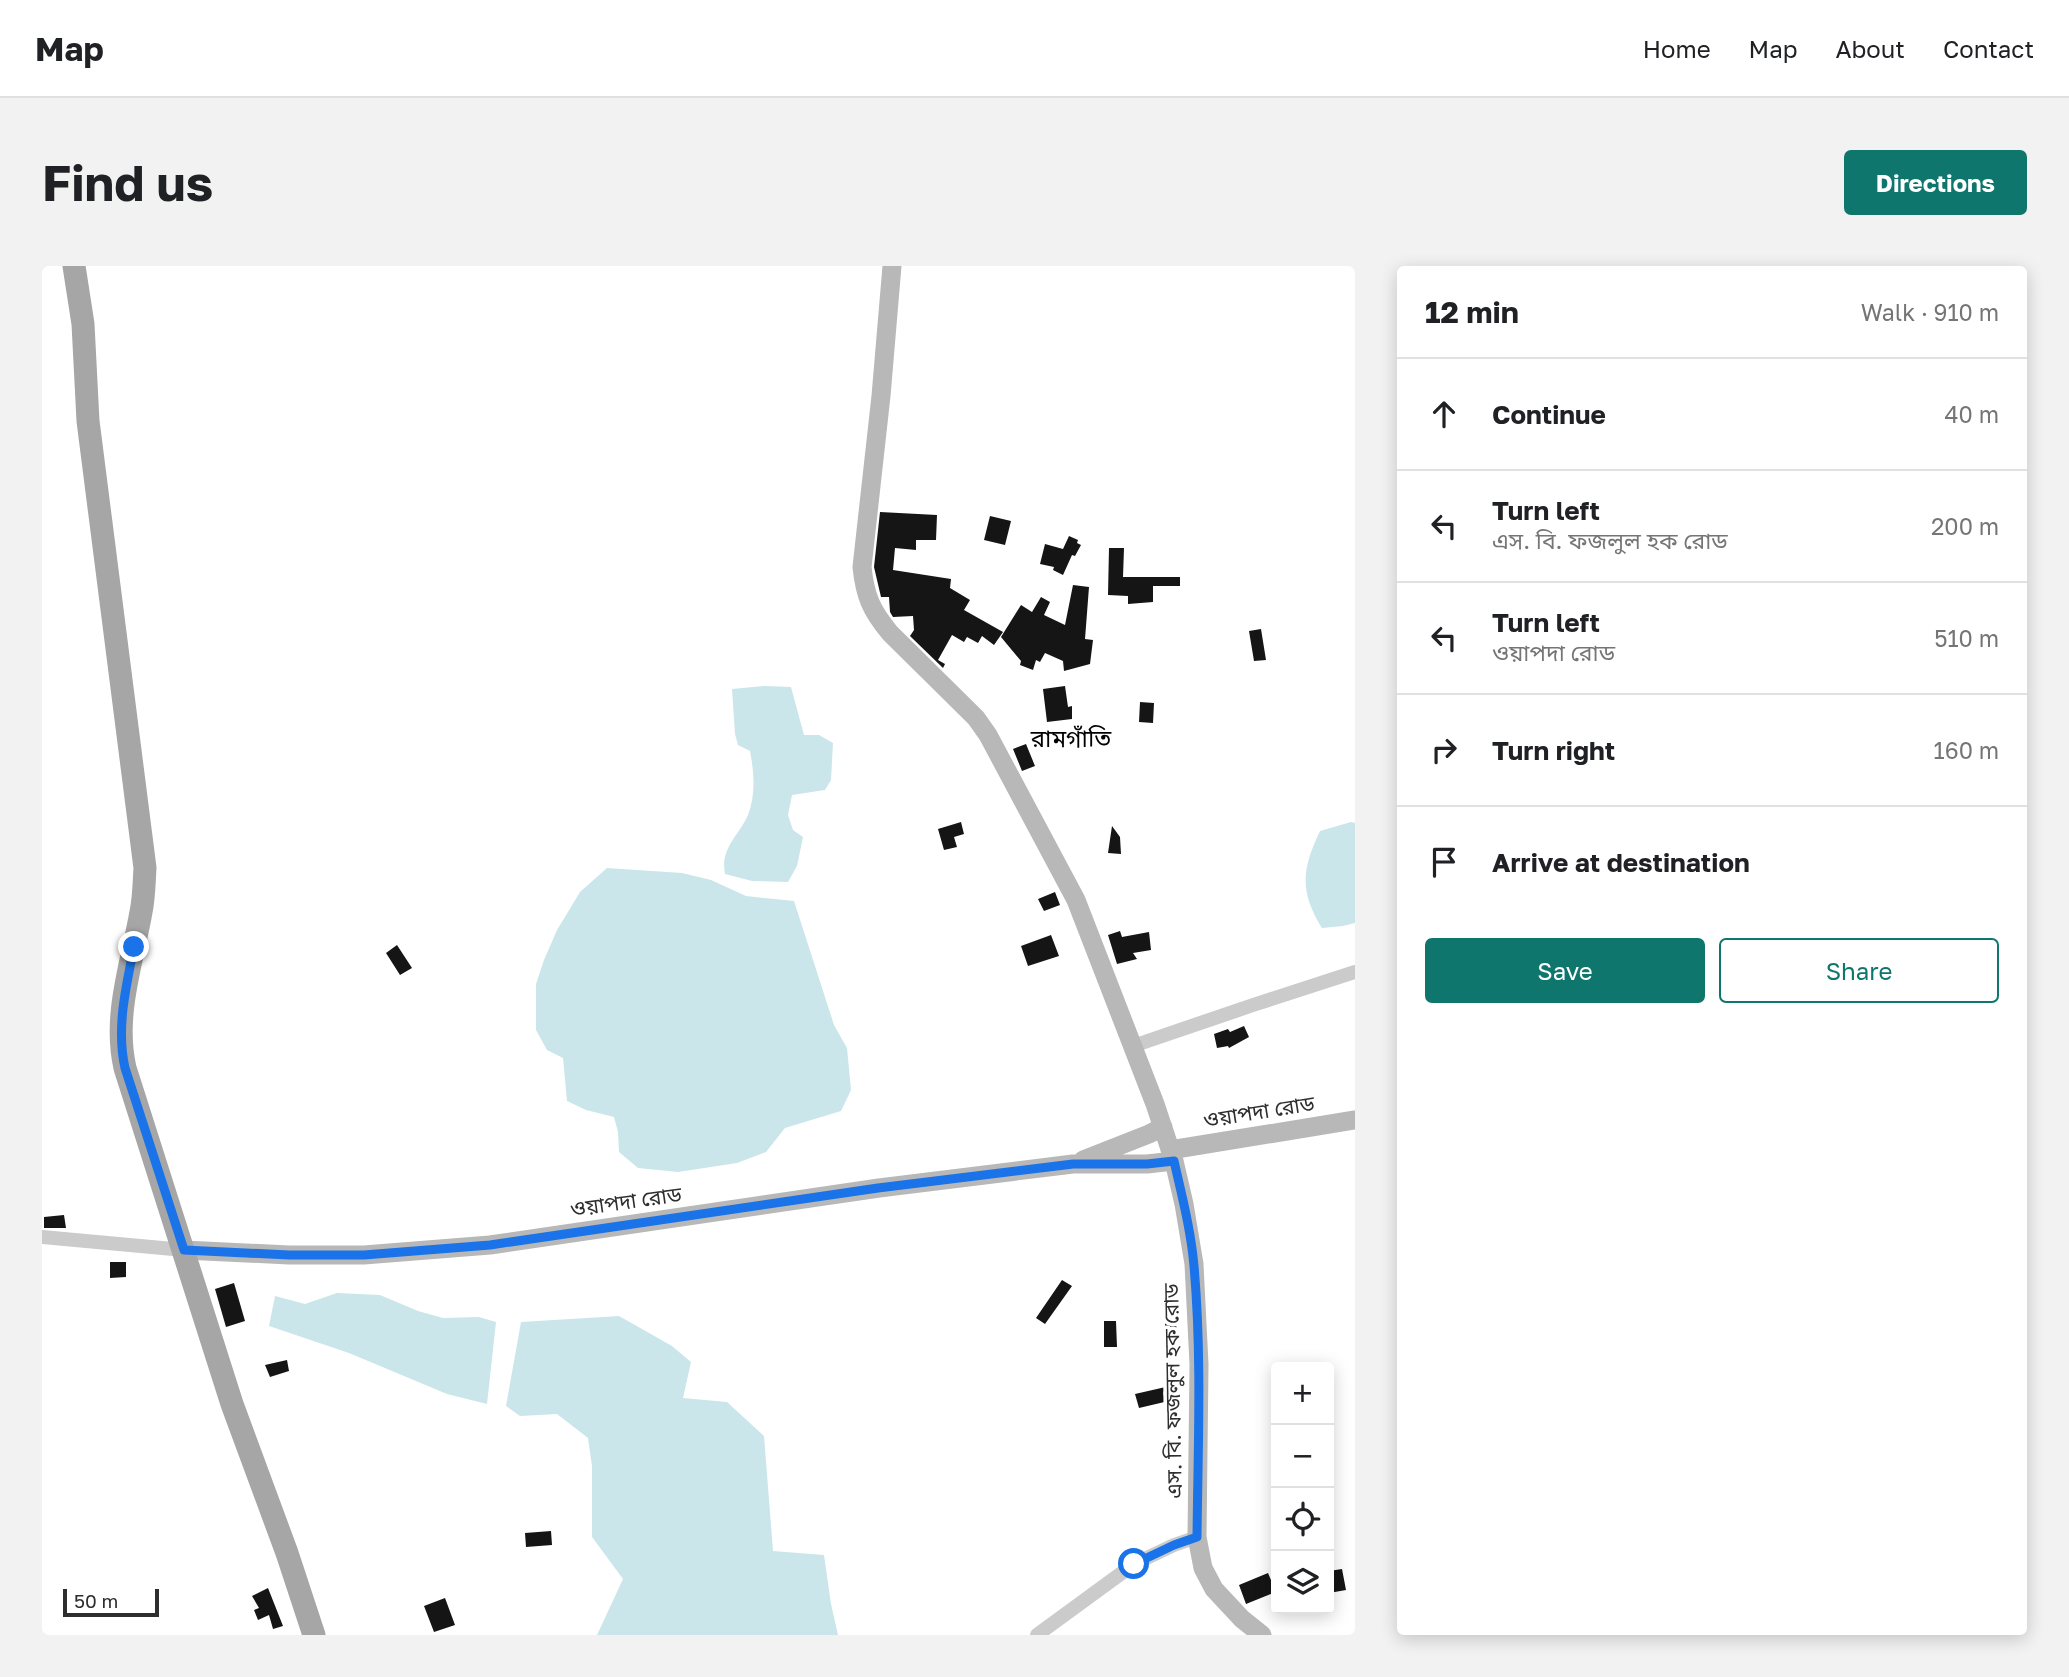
<!DOCTYPE html>
<html lang="en">
<head>
<meta charset="utf-8">
<style>
	body { margin:0; font-family:"Golos Text","Noto Sans Bengali",sans-serif; background:#f2f2f2; color:#202124 }
	.controls { position:absolute; right:21px; bottom:21px; display:grid; overflow:hidden; border-radius:7px; box-shadow:0 4px 18px #0003 }
	.controls button { width:63px; height:63px; display:grid; place-items:center; padding:0; border:0; border-bottom:2px solid #e0e0e0; background:#fff; color:#202124; font:35px sans-serif }
	.scale { position:absolute; left:21px; bottom:18px; width:96px; box-sizing:border-box; padding-left:7px; border:4px solid #2e2e2e; border-top:0; font-size:19px; line-height:24px; white-space:nowrap; color:#2e2e2e; -webkit-text-stroke:5px #fff; paint-order:stroke }
	.stop { position:absolute; width:21px; height:21px; margin:-16px; border:5px solid #1a73e8; border-radius:50%; background:#fff }
	.stop.end { background:#1a73e8; border-color:#fff; box-shadow:0 2px 7px #0008 }
	.list { margin:0; padding:0; list-style:none }
	h2 { display:flex; justify-content:space-between; align-items:center; height:91px; margin:0; padding:0 28px; font-size:30px }
	h2 small { font-size:23px; font-weight:400; color:#757577 }
	.list li { display:grid; grid-template-columns:46px 1fr auto; gap:21px; align-items:center; box-sizing:border-box; height:112px; padding:0 28px; border-top:2px solid #e0e0e0 }
	.list b { display:block; font-size:26px; white-space:nowrap }
	.list p { margin:0; font-size:23px; white-space:nowrap; color:#757577 }
	.list em { font-size:23px; font-style:normal; color:#757577 }
	.actions { display:flex; gap:14px; padding:21px 28px }
	.actions a { flex:1; padding:16px 0; border:2px solid #0f766e; border-radius:7px; text-align:center; font-size:24px; color:#0f766e }
	.actions .main { background:#0f766e; color:#fff }
	.icon { flex:none; width:38px; height:38px; fill:none; stroke:currentColor; stroke-width:2; stroke-linecap:round; stroke-linejoin:round }
	.map { position:relative; flex:none; width:1313px; height:1369px; overflow:hidden; border-radius:7px }
	header { display:flex; align-items:center; gap:42px; box-sizing:border-box; height:98px; padding:0 35px; background:#fff; border-bottom:2px solid #e0e0e0 }
	header strong { font-size:33px }
	nav { display:flex; gap:38px; margin-inline-start:auto; font-size:24px }
	.intro { display:flex; align-items:center; justify-content:space-between; box-sizing:border-box; height:168px; padding:0 42px }
	h1 { margin:0; font-size:49px }
	.button { padding:18px 32px; border-radius:7px; background:#0f766e; color:#fff; font-size:24px; font-weight:700 }
	main { display:flex; gap:42px; padding:0 42px }
	aside { flex:1; background:#fff; border-radius:7px; box-shadow:0 4px 18px #0003 }
	.map>svg:first-child { display:block }
	.water { fill:#cae6ea }
	.building { fill:#151515 }
	.lines { fill:none; stroke-linecap:round; stroke-linejoin:round }
	.street { stroke:#cbcbcb; stroke-width:14 }
	.secondary { stroke:#b8b8b8; stroke-width:19 }
	.primary { stroke:#a6a6a6; stroke-width:23 }
	.route { stroke:#1a73e8; stroke-width:9 }
	.labels { text-anchor:middle; stroke-width:7; stroke-linejoin:round; paint-order:stroke }
	.street-label { font-size:21px; fill:#2e2e2e; stroke:#fff }
	.quarter-label { font-size:24px; fill:#000; stroke:#fff }
</style>
</head>
<body>
<header>
<strong>Map</strong>
<nav><a>Home</a><a>Map</a><a>About</a><a>Contact</a></nav>
</header>
<div class="intro"><h1>Find us</h1><a class="button">Directions</a></div>
<main>
<div class="map">
<svg width="1313" height="1369" viewBox="0 0 1313 1369">
	<rect width="100%" height="100%" fill="#fff"/>
	<path class="water" d="M723,420l26,1 13,48h15l14,8 -2,37 -6,10 -33,5 -4,20 5,15 10,7 -6,29 -9,16 -36,-1 -27,-7c-5,-26 13,-37 23,-59 8,-21 6,-43 2,-64l-12,-6 -3,-11 -3,-45z
		M1309,556l4,1v100l-12,3 -21,2c-23,-37 -20,-59 -2,-97z
		M565,602l75,5 29,7 35,16 48,5 40,124 13,23 4,42 -10,21 -56,17 -19,24 -29,11 -59,9 -40,-4 -19,-16 -1,-20 -4,-15 -28,-7 -19,-9 -4,-43 -16,-8 -11,-20v-46l8,-24 13,-30 23,-38z
		M295,1027l43,2 38,16 25,7 36,-1 17,5 -9,82 -40,-10 -98,-41 -80,-27 6,-30 30,8z
		M577,1050l53,30 19,16 -8,36 44,4 37,34 9,115 51,4 7,49 7,31h-241l26,-56 -31,-42v-71l-4,-28 -31,-24 -37,2 -14,-10 15,-84z"/>
	<path class="building" d="M838,246l57,3 -1,25h-20v10l-21,-2 -2,22 58,9 -1,9 20,12 -6,10 39,22 -9,13 -12,-9 -4,7 -11,-6 -3,5 -12,-7 -14,25 7,4 -2,4 -33,-32 4,-6 -1,-14 -20,1 -3,-5 -1,-15h-8l-7,-30z
		M948,250l21,5 -6,24 -21,-5z
		M1027,270l9,4 -1,3 4,2 -6,11 -3,-1 -9,20 -10,-5 1,-3 -14,-3 5,-20 18,5z
		M1067,282h15l-1,29h57v9h-27v16l-25,2v-8l-20,-1z
		M1031,319l16,2 -4,52 8,1 -3,24 -26,7 -1,-10 -18,-8 -5,9 -4,-2 -3,10 -13,-5 1,-4 -20,-24 20,-32 11,7 9,-15 9,5 -6,13 21,10z
		M1219,363l5,31 -12,1 -5,-30z
		M1023,420l3,21 4,-1v13l-25,3 -4,-33z
		M1098,436l14,1 -1,20 -14,-1z
		M984,478l9,22 -13,5 -9,-22z
		M919,556l3,12 -10,3 3,10 -13,3 -6,-21z
		M1070,560l8,11 1,17 -13,-1z
		M1013,626l5,13 -16,6 -6,-12z
		M1078,665l2,6 27,-5 2,18 -18,3 4,6 -20,5 -9,-29z
		M1009,669l8,21 -31,10 -7,-20z
		M355,679l15,23 -12,7 -14,-22z
		M1202,760l5,11 -20,11 -1,-2 -11,2 -3,-14 14,-5 2,3z
		M22,949l2,13h-22v-11z
		M68,996h16v15l-16,1z
		M1020,1014l10,6 -27,38 -9,-6z
		M192,1017l11,38 -19,6 -11,-38z
		M1123,1053h11l1,26h-12z
		M1062,1055h12l1,26h-13z
		M245,1094l2,11 -19,6 -5,-12z
		M1128,1120l3,14 -34,8 -4,-14z
		M509,1265l1,14 -26,2 -1,-14z
		M1300,1303l4,21 -17,3v-22z
		M1226,1307l8,19 -30,12 -7,-19z
		M226,1322l15,38 -10,3 -4,-14 -11,5 -4,-10 5,-2 -7,-12z
		M403,1332l10,27 -21,7 -10,-26z"/>
	<g class="lines">
		<path class="street" d="M1091,780l120,-41 102,-33
			M0,971l142,13
			M995,1369l97,-71 40,-19 23,-8"/>
		<path class="secondary" d="M850,0l-11,130 -19,171c3,29 9,43 28,66l86,85 12,17 88,165 79,204 19,57 10,43 10,60 5,100 -2,173 6,31 11,21 28,30 20,16
			M1128,884l185,-30
			M1041,894l66,-26 14,-7
			M142,984l105,5h75l126,-10 389,-57 194,-24h74l27,-3"/>
		<path class="primary" d="M32,0l9,58 5,97 57,447c-1,15 -1,30 -4,44 -9,51 -28,104 -16,156l107,336 55,149 27,82"/>
	</g>
	<g class="lines">
		<path class="route" d="M92,681c-8,40 -18,81 -9,121l59,182 105,5h75l126,-10 388,-57 195,-24h74l27,-3c8,35 17,70 20,105 8,90 4,181 3,271l-23,8 -40,19"/>
	</g>
	<g class="labels">
		<g class="street-label">
			<text transform="translate(1217 846) rotate(-9)" y="7">ওয়াপদা রোড</text>
			<text transform="translate(584 936) rotate(-8)" y="7">ওয়াপদা রোড</text>
			<text transform="translate(1131 1125) rotate(-91)" y="7">এস. বি. ফজলুল হক রোড</text>
		</g>
		<g class="quarter-label">
			<text x="1029" y="481">রামগাঁতি</text>
		</g>
	</g>
</svg>
<div class="controls">
<button>+</button>
<button>−</button>
<button><svg class="icon" aria-label="locate" viewBox="0 0 24 24"><circle cx="12" cy="12" r="6"/><path d="M12 2v4M12 18v4M2 12h4M18 12h4"/></svg></button>
<button><svg class="icon" aria-label="layers" viewBox="0 0 24 24"><path d="M12 4l9 5-9 5-9-5zM3 14l9 5 9-5"/></svg></button>
</div>
<div class="scale">50 m</div>
<div class="stop" style="left:1092px;top:1298px"></div>
<div class="stop end" style="left:92px;top:681px"></div>
</div>
<aside>
<h2>12 min<small>Walk · 910 m</small></h2>
<ul class="list">
<li><svg class="icon" aria-label="ahead" viewBox="0 0 24 24"><path d="M12 20V5M6 11l6-6 6 6"/></svg><div><b>Continue</b></div><em>40 m</em></li>
<li><svg class="icon" aria-label="left" viewBox="0 0 24 24"><path d="M17 20v-9H6M10 6l-5 5 5 5"/></svg><div><b>Turn left</b><p>এস. বি. ফজলুল হক রোড</p></div><em>200 m</em></li>
<li><svg class="icon" aria-label="left" viewBox="0 0 24 24"><path d="M17 20v-9H6M10 6l-5 5 5 5"/></svg><div><b>Turn left</b><p>ওয়াপদা রোড</p></div><em>510 m</em></li>
<li><svg class="icon" aria-label="right" viewBox="0 0 24 24"><path d="M7 20v-9h11M14 6l5 5-5 5"/></svg><div><b>Turn right</b></div><em>160 m</em></li>
<li><svg class="icon" aria-label="arrive" viewBox="0 0 24 24"><path d="M6 21V4h12l-3 4 3 4H6"/></svg><div><b>Arrive at destination</b></div></li>
</ul>
<div class="actions"><a class="main">Save</a><a>Share</a></div>
</aside>
</main>
</body>
</html>
